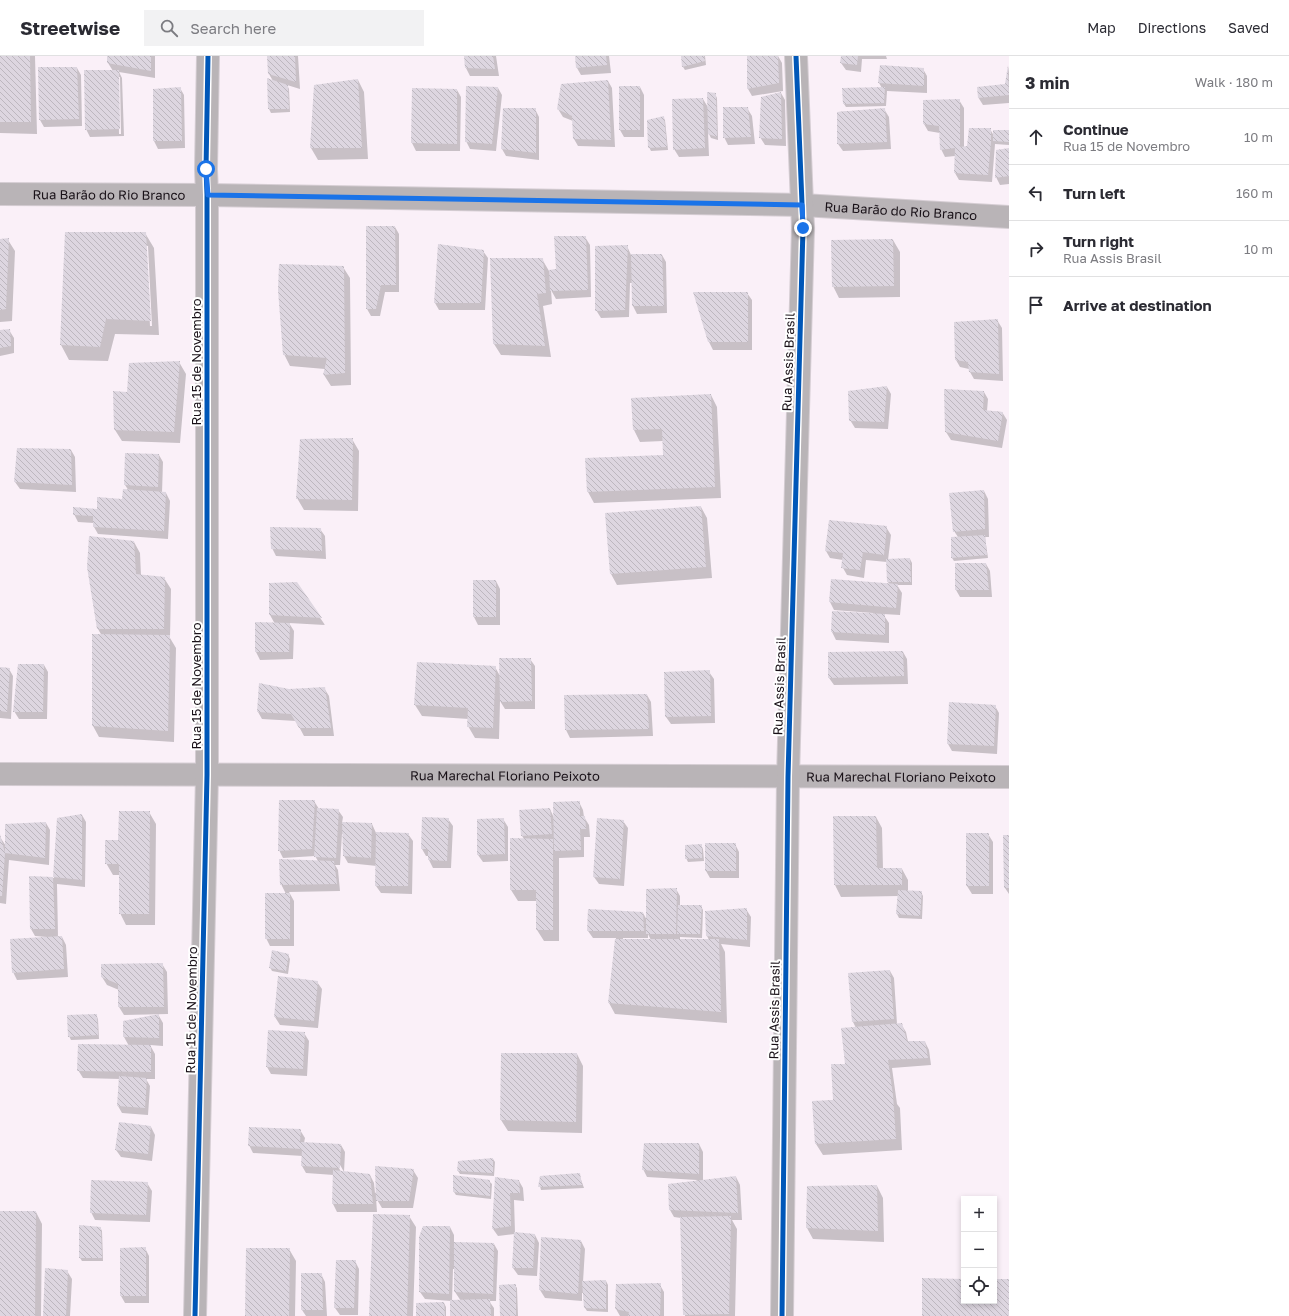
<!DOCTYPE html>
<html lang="en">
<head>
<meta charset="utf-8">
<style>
	body { margin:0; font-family:"Golos Text",sans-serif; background:#f2f2f3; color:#2b2b33 }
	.controls { position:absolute; right:12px; bottom:12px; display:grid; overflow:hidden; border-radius:0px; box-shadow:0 2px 6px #0003 }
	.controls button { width:36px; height:36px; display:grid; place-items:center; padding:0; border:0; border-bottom:1px solid #e1e1e2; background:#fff; color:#2b2b33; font:20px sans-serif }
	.stop { position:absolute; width:12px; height:12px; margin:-9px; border:3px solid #1a73e8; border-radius:50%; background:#fff }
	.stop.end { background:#1a73e8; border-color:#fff; box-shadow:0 1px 4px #0008 }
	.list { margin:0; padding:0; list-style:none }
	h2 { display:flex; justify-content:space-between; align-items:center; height:52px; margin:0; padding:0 16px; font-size:17px }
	h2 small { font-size:13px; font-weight:400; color:#7c7c81 }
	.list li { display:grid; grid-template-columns:26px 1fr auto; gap:12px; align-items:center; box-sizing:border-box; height:56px; padding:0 16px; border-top:1px solid #e1e1e2 }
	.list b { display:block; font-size:15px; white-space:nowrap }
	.list p { margin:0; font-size:13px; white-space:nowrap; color:#7c7c81 }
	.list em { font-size:13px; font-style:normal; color:#7c7c81 }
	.icon { flex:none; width:22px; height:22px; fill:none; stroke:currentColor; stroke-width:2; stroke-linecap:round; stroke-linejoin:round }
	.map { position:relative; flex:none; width:1009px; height:1260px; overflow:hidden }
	header { display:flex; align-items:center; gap:24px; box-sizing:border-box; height:56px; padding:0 20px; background:#fff; border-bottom:1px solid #e1e1e2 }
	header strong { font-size:19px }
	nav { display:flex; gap:22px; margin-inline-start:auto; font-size:14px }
	.search { width:280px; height:36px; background:#f2f2f3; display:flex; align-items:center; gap:10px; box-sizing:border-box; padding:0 14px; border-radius:0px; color:#7c7c81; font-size:15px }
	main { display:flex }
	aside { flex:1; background:#fff }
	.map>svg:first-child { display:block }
	.shadow { fill:#0003; fill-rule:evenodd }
	.building { fill:url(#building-back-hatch) }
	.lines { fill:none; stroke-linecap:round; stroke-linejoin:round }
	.minor-casing { stroke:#d5cdd3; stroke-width:24 }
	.tertiary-casing { stroke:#d5cdd3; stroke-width:24 }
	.minor { stroke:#b9b4b7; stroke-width:22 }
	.tertiary { stroke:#b9b4b7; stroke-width:22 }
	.cycleway-casing { stroke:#fff; stroke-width:8 }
	.cycleway { stroke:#0057b8; stroke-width:5 }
	.route { stroke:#1a73e8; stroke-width:5 }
	.labels { text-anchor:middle; stroke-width:4; stroke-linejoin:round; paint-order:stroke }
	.street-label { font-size:13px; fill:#191118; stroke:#fff }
</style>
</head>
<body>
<header>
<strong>Streetwise</strong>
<div class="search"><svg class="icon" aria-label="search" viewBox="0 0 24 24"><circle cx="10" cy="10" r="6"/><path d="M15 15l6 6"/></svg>Search here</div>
<nav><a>Map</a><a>Directions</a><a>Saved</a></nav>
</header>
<main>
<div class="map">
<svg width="1009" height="1260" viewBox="0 0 1009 1260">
	<defs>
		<pattern id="building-back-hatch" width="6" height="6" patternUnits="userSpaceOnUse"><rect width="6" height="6" fill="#ddd6e0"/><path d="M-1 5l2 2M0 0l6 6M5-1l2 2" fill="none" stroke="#bdb7bf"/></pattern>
	</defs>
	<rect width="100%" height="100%" fill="#faf0f8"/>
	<path class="shadow" d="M0,0h35l2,78 -37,-1z
		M108,0h47v22l-36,-6 3,6 2,58 -34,1 -4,-8 27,-58 -5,-8zM118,21h2l1,57h-2z
		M268,0h30l2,33 -13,-4 2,4 1,23 -19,1 -2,-4 -1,-29 5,1 -4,-7z
		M465,0h31l3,20h-29l-4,-8z
		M576,0h33l2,17 -30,2 -4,-7z
		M682,0h23l1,9 -21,5 -2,-3z
		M748,0h30l4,7 1,28 -31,5 -4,-7z
		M842,0h44l1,3h-25l-1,13 -15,-2 -5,-7z
		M881,10l42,3 4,7v17l-40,-2 -1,15 -40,1 -2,-3 38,-16 -3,-5z
		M1009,10v37l-26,2 -5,-8 28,-12z
		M77,12l4,7 1,51 -38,1 -4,-7z
		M358,24l6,12 4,67 -50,1 -7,-12 4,-62z
		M608,25l4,7 3,59 -37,-1 -4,-7 -1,-18 -10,-4 -5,-8z
		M640,31l4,8v42h-20l-4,-7z
		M180,32l4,7 1,53 -27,1 -4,-8v-51z
		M498,32l4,7 -6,56 -26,-2 -4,-8z
		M413,34h44l4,7 -1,54h-44l-4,-8z
		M781,37l4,7 1,46 -21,-1 -5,-8z
		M715,38l2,4 1,42 -7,-2 -3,-6 1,24 -30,1 -5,-8 29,-50 6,10z
		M959,44l5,8v39h4l22,-18 4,7 15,-5v14l-14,-1 -3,38 -33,-2 -4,-7v-17l-10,1 -4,-8 -1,-16 -12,-2 -4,-7z
		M747,52l5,8 3,28 -27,1 -4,-8z
		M535,53l4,8v43l-33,-4 -4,-7z
		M884,53l5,8 2,32 -48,2 -5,-7v-32z
		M663,61l2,3 3,30 -17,1 -2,-4z
		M1009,93v35l-9,1 -4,-8z
		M395,171l4,7v58h-14l-5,24h-9l-4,-7z
		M145,177l9,15 5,87 -44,-1 -7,27 -39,-1 -8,-15zM146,190h2l4,80h-2z
		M585,181l5,8 1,52 -35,2 -5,-9 1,14 -9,2 8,51 -50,-2 -7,-11 48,-85 7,12 8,-2z
		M0,184h8l7,11 -3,70 -12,1z
		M893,184l7,12v45l-61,1 -6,-12z
		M627,190l4,9h31l4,7 1,51 -30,1 -4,-8 -1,-23h-2l-1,34 -28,1 -5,-8z
		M483,195l5,7 -3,52h-46l-4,-7z
		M343,211l7,11 1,107 -20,1 -7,-11 1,-6 -35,-3 -6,-12z
		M694,237h53l5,7v50h-39l-4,-8z
		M997,264l5,8 1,53 -29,-2 -4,-7 -1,-3 -9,-2 -4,-7z
		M9,274l5,8v15l-14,3v-25z
		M179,306l7,12 -6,69 -58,-2 -7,-11 13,-37z
		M887,331l4,7 -3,35 -33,-1 -5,-8z
		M945,334l39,2 4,7 -1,12 15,1 5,8 -5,28 -51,-8 -5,-8z
		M711,339l6,12 4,91 -127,5 -6,-11 76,-36 -1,-15 -23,1 -6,-12 -2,-31z
		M352,383l7,12 -1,60 -54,-1 -7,-12z
		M71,394l4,7 1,35 -56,-3 -5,-7z
		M159,399l4,7 -1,31h4l4,8 -2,38 -70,-5 -4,-7v-4l-16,-1 -4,-8 23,-4 26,-10 6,-9 -4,-6z
		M984,435l4,8 1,38h-4l3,21 -34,3 -2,-3 6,-21 -4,-6z
		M701,451l6,11 5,60 -95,7 -6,-11z
		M886,471l5,8 -3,25 22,-1 2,4v22h-15l5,8 -2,22 -17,-1 6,9v20l-53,-3 -4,-8 1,-20 40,3v-2l-39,-3 -4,-8 59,-18 -1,-2 -1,-20 -21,-2 -2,18 -17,-3 -4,-7v-8l-13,-2 -4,-7z
		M320,473l5,7 1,23 -50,-3 -4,-8z
		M134,486l6,11 1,23 23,2 7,11 -1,49 6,10 -2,94 -75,-5 -6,-11 9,-90 -4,-7z
		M986,508l4,7 2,26h-32l-4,-7z
		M474,525h22l4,8v36h-22l-4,-8z
		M297,528l28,41 -36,-2 5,8 -1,28 -33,1 -4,-8v-29l19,1 -5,-9z
		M903,596l4,7 1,25 -74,1 -5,-7z
		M530,603l5,7v43h-30l-5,-8 -1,38 -24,-1 -7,-12 1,-7 -47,-3 -7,-11 80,-38 5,9z
		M44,609l4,7 -1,47h-28l-5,-8z
		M0,612l9,1 4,7 -2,43 -11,-1z
		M709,616l5,7 1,44 -44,1 -5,-7z
		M324,632l5,8 5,40h-30l-8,-15 -34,-2 -4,-7 31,-22z
		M647,639l4,7 2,34 -83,2 -4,-8 -1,-34z
		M995,650l4,7 -2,41 -45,-3 -4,-7z
		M314,745l5,8 19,1 5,7 -1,6 30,1 4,9 32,1 5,7 -1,53 -31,-1 -5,-7 1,-20 -29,-3 -4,-7 -1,-22h-1l-2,31h-5l3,5 2,21 -51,1 5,9v45h-24l-4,-8 20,-44 -5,-10 37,-23 -3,-5 -32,2 -4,-8z
		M579,746l4,8 1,7 5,8 1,12h-6v20l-25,1v83h-15l-7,-11v-29h-19l-7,-11 13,-51 -2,-3 -2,-25 30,-2 4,9z
		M149,756l7,12 -1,101h-29l-6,-12v-38h-7l-7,-12 13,-22z
		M82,759l4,7 -1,65 -28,-3 1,53h4l4,8 2,32 -51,3 -4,-8 34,-34v-1l-12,-1 -4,-7 -1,-52 24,1 4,-59z
		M834,761h42l6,11 1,41h19l6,11v11l13,1 2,4 -1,23 -23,-1 -2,-4 2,-18 -58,1 -6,-12z
		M448,763l5,7 -2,42h-18l-4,-8v-4h-3l-4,-7z
		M503,763l5,8v34l-25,1 -5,-7z
		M623,765l5,7 -4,58 -25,-2 -5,-7z
		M46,767l4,7 -1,35 -40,-5 -3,44 -6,-1v-66l6,9z
		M967,778h21l5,8v52h-21l-5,-8z
		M1004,780h5v58l-4,-6z
		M735,788l4,8v26h-29l-4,-7z
		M701,789l2,4 1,12 -16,1 -2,-4z
		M676,833l4,7v10h21l2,4 -1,28 -22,-1v3h29l-2,-4 39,-27 5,8 -1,30 -29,-3 4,8 2,71 -112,-9 -6,-11 7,-65h-23l-5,-7 55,-18 4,7zM648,878l3,6h-28v-2h25z
		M288,899l2,4 -2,15 -16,-3 -2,-4z
		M162,908l5,8 1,42 -44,1 -5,-8v-17l-12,-5 -5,-8z
		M890,915l4,7 3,46h4l5,8 2,10h17l4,8 2,15 -39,3 5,36 3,4 2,42 -79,5 -7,-11 -3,-42 22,-2 11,-36 10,-36 -3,-6 -4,-48z
		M279,921l38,5 5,7 -4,39 -38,-3 -5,-8z
		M96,959l2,4 1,20 -28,1 -2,-4z
		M159,960l4,7v23l-13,-1 5,9v25h-9l4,7 -2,29 -26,-2 -4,-7 2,-27 -37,-1 -5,-8 51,-24 -5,-9z
		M304,977l5,8 -2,35 -36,-2 -4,-7z
		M577,998l6,12 -1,67 -74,-2 -7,-11z
		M151,1071l4,8 -3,26 -31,-4 -5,-7z
		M300,1074l5,8 -1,5 37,2 4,7 -1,20 26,3 4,8 1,10 38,-23 5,8 -5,30h-31l-6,-10 1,14h-40l-4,-8 1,-29 -28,-2 -4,-7 1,-10 -50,-3 -4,-8zM339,1107l5,9h-3l-4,-8z
		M699,1088l4,8v29l33,-4 4,8 2,35h-10l5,9 -2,87h-50l-4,-98 -7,-1 -4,-7 27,-30 -50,-3 -4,-8z
		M493,1103l2,3 -1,14 -34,-2 -2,-3z
		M579,1118l5,14 -43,2 -1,-4z
		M496,1123l23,2 4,7 1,13 -10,-1 1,33 20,2 4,8 -2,33 -19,-1 -5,-7 2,-34 -17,2 -5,-7z
		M489,1125l3,3 -1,15 -35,-4 -2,-3z
		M147,1127l5,8 -2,31 -55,-2 -4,-8z
		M877,1130l6,12 1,44 -71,-3 -6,-11z
		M0,1156h36l6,12 -1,92h-40z
		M409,1160l7,11 -3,89h-43z
		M100,1171l2,4 1,30h-21l-2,-3z
		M450,1171l4,8v8l40,1 4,7 -2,50h-7l5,7v8h-43v-15l-26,-2 -5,-7zM453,1213h2v23l6,9h-9z
		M581,1185l4,8 -2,33 23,-1 2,4v27l-21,-1 -2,-3 -1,-15h-2v8l-37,-3 -5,-8z
		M145,1192l4,8v47h-24l-4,-7z
		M289,1193l7,12 -1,55h-49z
		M355,1205l4,8 -1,46h-18l-5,-7z
		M67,1215l5,8 -2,37h-26z
		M321,1218l4,8 2,34h-21l-4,-6z
		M515,1229l2,3 1,28h-17z
		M660,1229l4,7v24h-44l-4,-7z
		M444,1247l2,4v9h-29z"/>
	<path class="building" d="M0,0h30l1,66h-31z
		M107,0h44v15l-44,-8z
		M267,0h28l1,26 -28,-8z
		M464,0h29l2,13 -30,-1z
		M575,0h31l1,9 -31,3z
		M681,0h23l1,5 -23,6z
		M747,0h31l1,27 -32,6z
		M841,0h17l-1,9 -17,-2z
		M880,9l44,3v18l-46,-3z
		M1008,9l1,30 -31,3 -1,-11 28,-3z
		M38,11h39l2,52 -40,1z
		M84,14h35l1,59 -35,1z
		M267,22l21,7 1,24h-21z
		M358,23l4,69h-52l4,-63z
		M608,24l3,60 -38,-1 -1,-23 -15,-7 4,-25z
		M466,30l32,1 -6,57 -27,-2z
		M619,30h21v44h-21z
		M181,31l1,54h-29v-52z
		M885,31l-1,16 -41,1 -1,-16z
		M412,32l45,1v55l-46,-1z
		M707,36l9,1 1,44 -9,-3z
		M781,36l1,47 -23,-1 2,-41z
		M703,42l2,50 -32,2 -1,-51z
		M960,43v48l7,-1 2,-18h22v14l-3,33 -34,-2 1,-25 -15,2 -1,-24 -16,-2v-24z
		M723,51h25l3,30 -28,1z
		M503,52h33v45l-35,-4z
		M885,52l2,34 -50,2v-32z
		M664,60l3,31 -19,1 -1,-28z
		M993,74h16v12l-16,-1z
		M1009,92v28l-14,2 1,-28z
		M366,170h29l1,59h-15l-5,24h-10z
		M65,176h81l5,89 -45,-2 -6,28 -40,-2z
		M554,180h32l2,54 -38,1 -1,-21 7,-1z
		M9,182l-3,71 -6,1v-71z
		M893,183l1,47 -62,1 -1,-47z
		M438,188l46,6 -3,53h-47z
		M628,189l-3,65 -30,1v-65z
		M631,198h31l2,52h-32z
		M490,202h53l3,35 -9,1 8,52 -52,-2z
		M279,208l65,2 1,107 -22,2 4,-17 -44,-3 -5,-65z
		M693,236h55v50h-40z
		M998,263l1,55 -30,-2 -1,-10 -13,-2 -1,-38z
		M10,273l1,17 -11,2v-18z
		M180,305l-6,71 -60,-2 -1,-39 14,1 2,-29z
		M887,330l-3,36 -35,-1 -1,-30z
		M944,333l40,2 -1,19 20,2 -5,29 -53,-9z
		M711,338l4,93 -128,5 -2,-34 78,-3 -1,-26 -29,1 -2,-32z
		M353,382l-1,62 -56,-1 4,-60z
		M17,392l54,1 1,36 -58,-3z
		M125,397l34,1 -1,33 -34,-2z
		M123,433l43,3 -2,39 -71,-4v-11l-20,-1v-8l24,2v-12l25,2z
		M984,434l1,39 -32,3 -4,-39z
		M701,450l5,61 -96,7 -5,-61z
		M829,464l58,6 -3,29 -21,-3 -3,18 -19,-2 2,-15 -18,-2z
		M270,471l51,1 1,23 -51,-2z
		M985,479l2,20 -36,3v-21z
		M89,480l45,5 2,33 29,3 -1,52h-67l-10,-62z
		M910,502l1,24h-24l-1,-23z
		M955,507h31l3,27h-34z
		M831,523l67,5 -2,24 -67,-6z
		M473,524h23v37h-23z
		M297,526l25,36 -53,-3v-32z
		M832,555l53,3v21l-54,-3z
		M255,566l35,1 -1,29h-34z
		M92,578l78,1 -2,96 -76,-5z
		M903,595l1,25 -76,2v-26z
		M499,602h32l1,43 -32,1z
		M417,606l79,4 -3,62 -26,-1 1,-19 -54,-3z
		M18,608h26l-1,48h-30z
		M0,611l10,1 -3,44 -7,-1z
		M710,614l1,46 -46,1 -1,-45z
		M259,627l30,6 36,-2 6,41h-32l-8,-14 -34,-2z
		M647,638l2,35 -84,1 -1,-35z
		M949,646l47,3 -2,41 -47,-2z
		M279,744h36l-3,49 -34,2z
		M580,745v15h5l1,13h-6l1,21 -27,1 -1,-49z
		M317,752l22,1 -3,49 -22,-1z
		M550,752l2,26 -31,2 -2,-26z
		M119,755h31l-1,103h-30v-50h-14v-24h13z
		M82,758v66l-29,-3 4,-59z
		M833,760h43l1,52h25v17h-68z
		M422,761l27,1 -2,43 -19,-1v-11h-7z
		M504,762l1,36 -28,1v-36z
		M597,762l27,2 -4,59 -27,-2z
		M46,766l-1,36 -40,-5v-29z
		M342,766l30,1 -1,35 -28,-2z
		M376,776l33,1 -1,53h-33z
		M966,777h23v53h-23z
		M0,778l5,19 -3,43h-2z
		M1003,779h6v53h-5z
		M510,782l43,1v91h-17v-40h-26z
		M705,787h31v28h-31z
		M702,788v14l-17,1v-14z
		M279,803l55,2 3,23 -57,1z
		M29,820l24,1 2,52h-25z
		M677,832l-1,46h-30v-45z
		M898,834l24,1 -2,25 -24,-2z
		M265,837h25v46h-25z
		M678,849h24l-2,29h-23z
		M747,852v32l-41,-4 -1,-25z
		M588,853l55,3 1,19h-57z
		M62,880l2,33 -52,4 -2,-34z
		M615,883h104l2,73 -113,-9z
		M272,894l17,4 -3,17 -17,-3z
		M163,907l1,44h-46v-23l-17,-7v-13z
		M890,914l4,49 -42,3 -4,-49z
		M278,920l40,5 -4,40 -40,-4z
		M97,958l1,21 -30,2 -1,-22z
		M159,958v24l-36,-1v-16z
		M902,967l5,18h18l3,17 -40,2 5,35 3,44 -81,5 -3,-43 21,-1 -2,-36h14l-4,-36z
		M268,974l37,2 -2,37 -37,-2z
		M78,988l73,1v27l-74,-1z
		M501,997h76l-1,69 -76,-2z
		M119,1020l28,2 -2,30 -28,-2z
		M119,1066l32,4 -3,28 -33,-4z
		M249,1071l52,2 -1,13 41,2 -1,24 -39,-2 1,-17 -54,-3z
		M644,1087h55v31l-57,-4z
		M493,1102v15l-36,-2 1,-10z
		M375,1110l39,3 -5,32h-33z
		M333,1114l37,4 3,30h-41z
		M580,1117l2,12 -44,2 2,-11z
		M453,1119l37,5v16l-37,-4z
		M736,1120l2,37 -69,-3 -1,-26z
		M495,1121l24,3 1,13h-10l1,33 -19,3z
		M91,1124l57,2 -2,33 -56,-2z
		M877,1129l1,46 -72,-3 1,-42z
		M0,1155h36l-1,105h-35z
		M373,1158l37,1 -3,101h-38z
		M731,1160l-2,98 -46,1 -3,-98z
		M79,1169l22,2 1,31h-23z
		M423,1170h27l-1,68 -30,-2v-55z
		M514,1176l21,2 -2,34h-21z
		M541,1181l40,3 -3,54 -39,-4z
		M454,1186l40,1 -1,51 -39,-2z
		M146,1191v49h-26v-48z
		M246,1192h44l-1,68h-44z
		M336,1204h20l-2,48h-20z
		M45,1212l23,2 -2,46h-23z
		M301,1217h21l1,37h-22z
		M922,1222l42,1v22h30v-22h15v37h-87z
		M606,1224v29l-22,-1 -2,-27z
		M661,1227l-1,33h-32l1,-4 -14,-3 1,-25z
		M516,1228v32h-16l-1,-31z
		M490,1243l1,17h-41v-16z
		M444,1246l1,14h-29v-13z"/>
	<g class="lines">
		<defs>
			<g id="minor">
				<path id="s1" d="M802,149l207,12"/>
				<path id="s2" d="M0,718l1009,3"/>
				<path d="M195,1260l12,-541v-580l-1,-26 2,-113"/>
				<path d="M782,1260l6,-539 15,-549 -7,-172"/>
			</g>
			<g id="tertiary">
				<path id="s3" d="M0,138l207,1 595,10"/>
			</g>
		</defs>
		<use href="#minor" class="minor-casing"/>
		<use href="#tertiary" class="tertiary-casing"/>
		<use href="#minor" class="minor"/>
		<use href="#tertiary" class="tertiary"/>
		<defs>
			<path id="cycleway" d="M195,1260l12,-541v-580l-1,-26 2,-113
				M782,1260l6,-539 15,-549 -7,-172"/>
		</defs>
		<use href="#cycleway" class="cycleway-casing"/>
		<use href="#cycleway" class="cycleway"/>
	</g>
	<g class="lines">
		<path class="route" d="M206,113l2,26 594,10 1,23"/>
	</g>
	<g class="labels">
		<g class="street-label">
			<text dy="5" stroke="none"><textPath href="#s3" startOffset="109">Rua Barão do Rio Branco</textPath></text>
			<text dy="5" stroke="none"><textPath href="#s1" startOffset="99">Rua Barão do Rio Branco</textPath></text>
			<text transform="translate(196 306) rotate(-90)" y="5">Rua 15 de Novembro</text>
			<text transform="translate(788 306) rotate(-88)" y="5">Rua Assis Brasil</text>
			<text transform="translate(196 630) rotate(-90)" y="5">Rua 15 de Novembro</text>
			<text transform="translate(779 630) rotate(-88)" y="5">Rua Assis Brasil</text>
			<text dy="5" stroke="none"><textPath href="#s2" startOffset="505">Rua Marechal Floriano Peixoto</textPath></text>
			<text dy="5" stroke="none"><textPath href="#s2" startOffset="901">Rua Marechal Floriano Peixoto</textPath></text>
			<text transform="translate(191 954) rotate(-89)" y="5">Rua 15 de Novembro</text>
			<text transform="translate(774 954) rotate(-89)" y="5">Rua Assis Brasil</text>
		</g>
	</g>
</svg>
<div class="controls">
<button>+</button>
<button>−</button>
<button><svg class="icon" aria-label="locate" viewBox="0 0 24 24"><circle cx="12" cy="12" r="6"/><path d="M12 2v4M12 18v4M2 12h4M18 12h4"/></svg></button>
</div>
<div class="stop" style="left:206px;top:113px"></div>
<div class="stop end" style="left:803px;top:172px"></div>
</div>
<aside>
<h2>3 min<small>Walk · 180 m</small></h2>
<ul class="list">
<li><svg class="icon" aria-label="ahead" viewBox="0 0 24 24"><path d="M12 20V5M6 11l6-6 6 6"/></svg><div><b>Continue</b><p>Rua 15 de Novembro</p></div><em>10 m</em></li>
<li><svg class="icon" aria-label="left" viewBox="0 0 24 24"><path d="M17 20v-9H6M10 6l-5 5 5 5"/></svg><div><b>Turn left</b></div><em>160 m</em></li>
<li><svg class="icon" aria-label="right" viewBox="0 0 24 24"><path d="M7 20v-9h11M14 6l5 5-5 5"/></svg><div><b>Turn right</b><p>Rua Assis Brasil</p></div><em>10 m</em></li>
<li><svg class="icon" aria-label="arrive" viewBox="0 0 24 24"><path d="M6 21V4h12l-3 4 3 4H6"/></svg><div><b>Arrive at destination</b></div></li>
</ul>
</aside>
</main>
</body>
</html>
